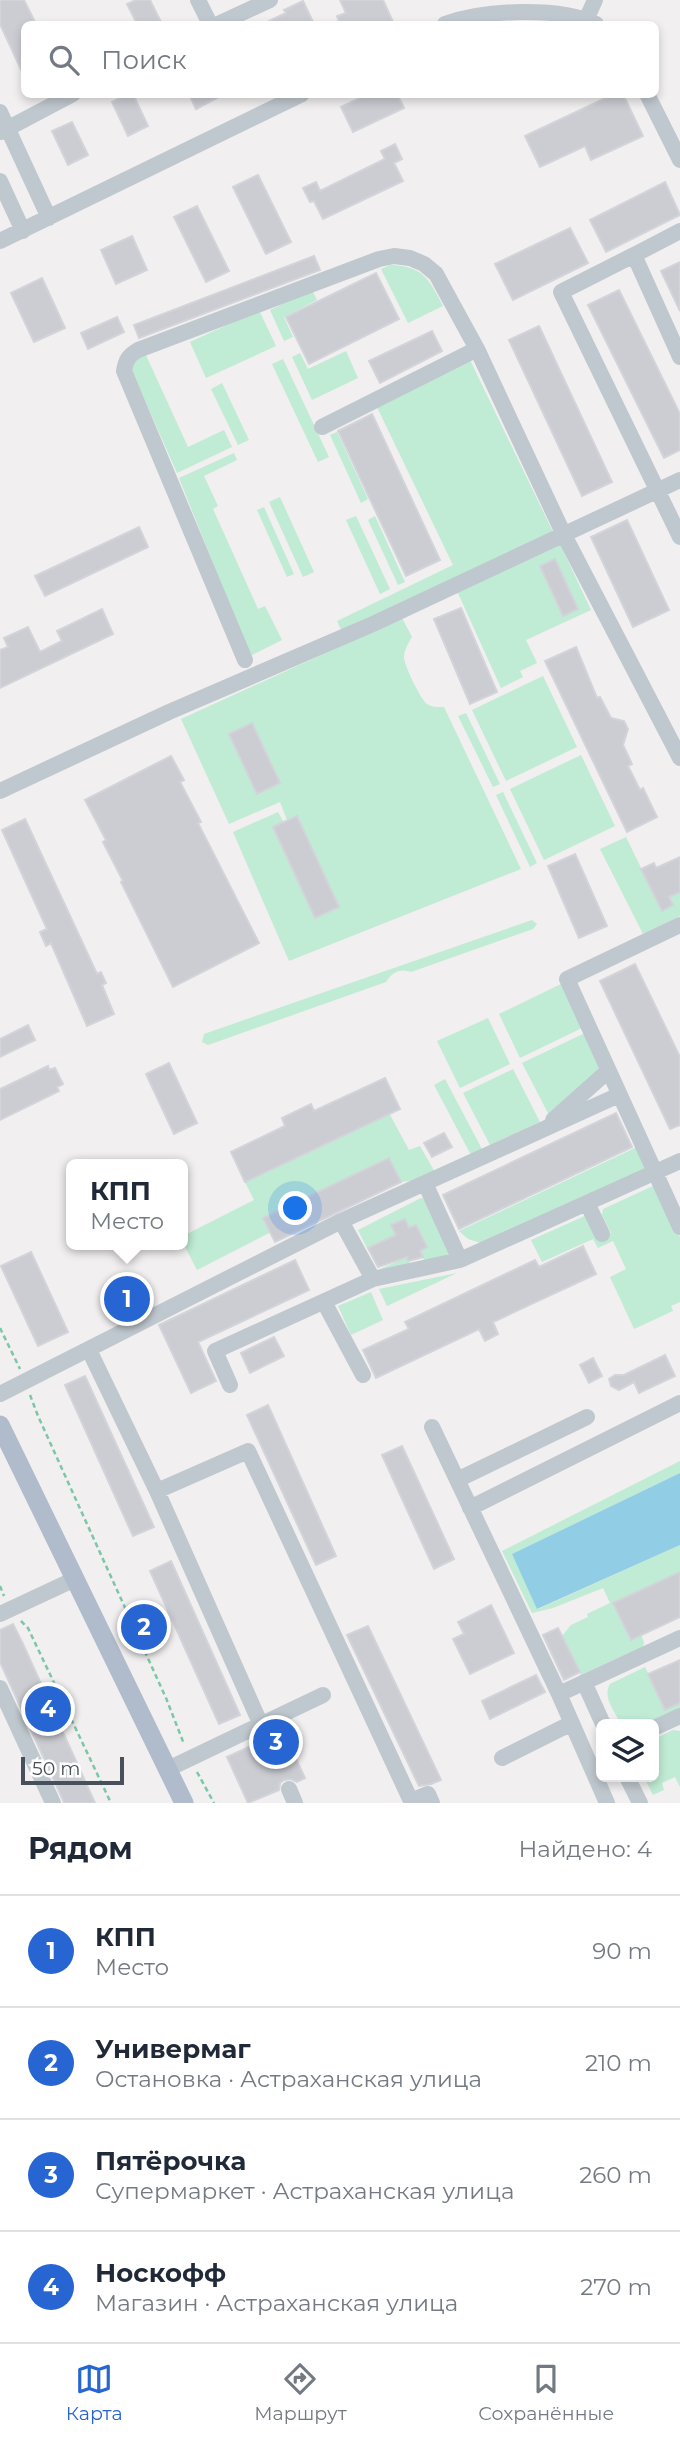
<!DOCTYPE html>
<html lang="ru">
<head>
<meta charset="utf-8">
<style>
	body { margin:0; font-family:Montserrat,sans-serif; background:#f2f2f3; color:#1f2937 }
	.controls { position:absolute; right:21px; bottom:21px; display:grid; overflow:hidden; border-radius:10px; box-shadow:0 4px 10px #0003 }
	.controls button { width:63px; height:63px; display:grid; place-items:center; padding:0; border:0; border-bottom:2px solid #e0e1e3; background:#fff; color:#1f2937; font:35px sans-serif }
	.scale { position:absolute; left:21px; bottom:18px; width:103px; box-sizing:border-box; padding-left:7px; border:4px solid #48505b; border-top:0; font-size:19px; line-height:24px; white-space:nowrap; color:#48505b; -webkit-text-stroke:5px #fff; paint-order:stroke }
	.you { position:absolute; left:296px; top:1209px; width:24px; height:24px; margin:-18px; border:5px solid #fff; border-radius:50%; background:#1a73e8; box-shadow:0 0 0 10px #1a73e833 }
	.badge { display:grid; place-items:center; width:46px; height:46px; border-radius:50%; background:#2765d3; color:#fff; font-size:23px; font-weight:700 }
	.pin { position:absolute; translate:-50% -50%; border:4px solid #fff; box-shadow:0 2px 7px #0006 }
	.popup { position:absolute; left:66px; top:1159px; width:122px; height:91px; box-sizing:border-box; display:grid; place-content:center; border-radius:10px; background:#fff; filter:drop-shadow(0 2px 5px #0005); font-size:23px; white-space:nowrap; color:#747a83 }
	.popup b { font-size:26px; color:#1f2937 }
	.popup::after { content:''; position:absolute; left:50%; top:100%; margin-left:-14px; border:14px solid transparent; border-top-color:#fff }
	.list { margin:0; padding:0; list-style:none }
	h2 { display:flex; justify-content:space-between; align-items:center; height:91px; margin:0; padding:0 28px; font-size:30px }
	h2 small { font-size:23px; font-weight:400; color:#747a83 }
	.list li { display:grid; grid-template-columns:46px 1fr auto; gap:21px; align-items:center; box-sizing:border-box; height:112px; padding:0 28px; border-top:2px solid #e0e1e3 }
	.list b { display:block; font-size:26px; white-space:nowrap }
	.list p { margin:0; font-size:23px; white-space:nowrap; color:#747a83 }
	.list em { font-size:23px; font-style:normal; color:#747a83 }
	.icon { flex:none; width:38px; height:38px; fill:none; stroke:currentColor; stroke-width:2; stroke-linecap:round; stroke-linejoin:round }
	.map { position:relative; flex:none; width:680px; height:1803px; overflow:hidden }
	.search { position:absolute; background:#fff; box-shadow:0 4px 10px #0003; left:21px; right:21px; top:21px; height:77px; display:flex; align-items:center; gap:18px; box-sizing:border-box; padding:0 24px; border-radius:10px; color:#747a83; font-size:26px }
	.sheet { height:539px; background:#fff }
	nav { display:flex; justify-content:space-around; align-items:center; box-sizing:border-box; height:98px; border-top:2px solid #e0e1e3; background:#fff; font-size:19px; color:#747a83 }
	nav a { display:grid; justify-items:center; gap:4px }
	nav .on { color:#2765d3 }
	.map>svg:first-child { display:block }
	.green { fill:#c0ebd4; fill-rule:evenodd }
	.water { fill:#91cde5 }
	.building { fill:#cccdd3; stroke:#d3d4da; stroke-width:2 }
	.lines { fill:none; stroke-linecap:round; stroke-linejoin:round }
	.path { stroke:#7bc7a7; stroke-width:2.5; stroke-dasharray:5 3.5; stroke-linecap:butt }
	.minor { stroke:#c0c8cf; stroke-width:16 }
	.major { stroke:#b0bccb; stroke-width:19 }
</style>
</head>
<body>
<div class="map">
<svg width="680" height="1803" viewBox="0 0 680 1803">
	<rect width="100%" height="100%" fill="#f1efef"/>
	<path class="green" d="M390,265c33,1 39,14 53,41l-35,17 -27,-54z
		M312,290l5,10 -33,17 9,20 -9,4 -14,-31z
		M259,310l17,36 -70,32 -16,-36z
		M346,351l12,27 -46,22 -20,-43 8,-4 8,16z
		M145,353l43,94 36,-17 8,17 -55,26 -46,-104 1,-6z
		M283,359l46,98 -11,5 -46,-98z
		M470,360l83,172 -210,102 -6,-13 116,-56 -77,-160z
		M222,383l27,57 -11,5 -27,-56z
		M337,432l31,67 -7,4 -31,-68z
		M234,453l3,7 -33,16 14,30 -5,3 45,100 7,-3 17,34 -32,16 -71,-178z
		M280,497l34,75 -11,5 -34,-75z
		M264,507l30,67 -7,3 -30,-67z
		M356,516l34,73 -10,5 -34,-74z
		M375,516l30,66 -7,3 -30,-65z
		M560,544l31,66 -65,30 11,23 -17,8 3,6 -22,11 -44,-97z
		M402,618l10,19c-4,7 -8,13 -8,21 1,9 17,42 23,46 6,4 11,3 17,3l77,162 -232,92 -56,-129 45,-20 5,9 4,-1 -7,-18 -51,22 -48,-105zM252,723l28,60 -23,11 -28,-60zM296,816l43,90 -24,11 -42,-90z
		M543,676l34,71 -71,34 -34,-71z
		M466,713l34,71 -7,3 -35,-71z
		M581,755l34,71 -71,34 -34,-71z
		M503,792l34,71 -7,4 -34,-72z
		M626,837l36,74 11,-5 -4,-9 11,-5v24l-37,18 -43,-85z
		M532,920l5,4 -4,5 -122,43c-11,-4 -19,0 -25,10l-178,63 -6,-3 2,-8z
		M563,983l21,44 -64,31 -21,-44z
		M488,1018l22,46 -50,24 -23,-47z
		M585,1033l18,39 -53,45 -28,-54z
		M513,1069l27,53 -50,23 -27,-52z
		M445,1079l38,72 -11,6 -38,-72z
		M389,1113l20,37 11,-4 16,28 -10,5 -25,3 -12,-24 -125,59 7,15 -74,38 -14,-27v-7l71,-36 -9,-18z
		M637,1147l10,23 -166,73 -13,-4 -9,-8z
		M655,1185l25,52v65l-9,4 2,5 -39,18 -24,-52 16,-8 -13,-28 -15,7 -5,-9 -51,23 -11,-22 56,-25 14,23 10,-5 -9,-18 1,-6z
		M421,1198l5,1 25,56c-21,9 -49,22 -72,18l-1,-3 29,-13 4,9 13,-6 -4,-9 7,-4 -11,-22 -7,3 -5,-9 -12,6 4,10 -29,13 -9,-18z
		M457,1273l-70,33 -8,-17z
		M371,1292l12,28 -32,15 -13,-29z
		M680,1461v12l-168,81 26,55 142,-64v27l-67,31 17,37 11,-5 3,7 -2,10 -22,5 -39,18 -19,-39 9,-11 17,-8 -1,-3 23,-11 -7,-15 -50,20 -21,5 -30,-62z
		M645,1667l20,42 15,-6v10l-26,11h-33c-6,-12 -19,-27 -11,-40z
		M673,1730l7,1v56l-5,-10 -13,6 2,7 -11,5 -9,-18h10v-38z"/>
	<path class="water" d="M680,1473v72l-143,64 -25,-55z"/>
	<path class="building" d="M0,0h24l12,24h-12v52l-24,-52z
		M136,0h14l12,24h-25l-10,-20z
		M340,0h43l11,24h-54l-3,-8 9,-3z
		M303,1l11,23h-51l23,-11 -2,-3z
		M128,94h5l15,32 -20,10 -16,-34z
		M189,94h35l-28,15z
		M358,94h39l7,14 -51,24 -12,-25 19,-9z
		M614,94h9l20,42 -52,24 -6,-14 -45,21 -15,-31z
		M72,122l16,33 -20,10 -16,-34z
		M395,144l7,15 -8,4 9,18 -80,38 -9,-18 -4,1 -7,-14 13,-6 4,9 65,-32 -4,-8z
		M258,175l33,67 -25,12 -33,-67z
		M665,182l15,33 -74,37 -16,-32z
		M197,206l32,65 -23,11 -32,-65z
		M570,228l18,35 -75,37 -18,-36z
		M132,236l15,34 -31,14 -15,-34z
		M314,256l6,14 -181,68 -5,-13z
		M680,262v49l-19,-40z
		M376,273l23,46 -90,45 -23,-47z
		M42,278l23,50 -31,14 -23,-49z
		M619,290l61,124v36l-16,8 -76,-153z
		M117,317l7,15 -36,17 -7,-16z
		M539,326l73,156 -30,14 -73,-156z
		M432,331l10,20 -62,32 -11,-22z
		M372,414l68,146 -34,16 -68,-145z
		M627,520l42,90 -36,17 -42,-90z
		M139,527l9,20 -103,49 -10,-20z
		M555,559l23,50 -15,7 -23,-50z
		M461,608l36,84 -27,12 -36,-85z
		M102,609l11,25 -113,54v-38l8,-3 -4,-9 24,-11 12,25 22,-11 -5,-10z
		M576,647l21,51 3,-1 11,21 13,3 4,8 -5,16 9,19 -4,2 12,24 3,-2 14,29 -30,15 -82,-171z
		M252,723l28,60 -23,11 -28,-60z
		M171,756l13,24 -4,2 21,40 -3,1 61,120 -86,44 -52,-105 2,-1 -20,-39 3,-2 -21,-40z
		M297,816l42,91 -24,11 -42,-91z
		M25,819l72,155 4,-2 5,11 -4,2 12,29 -27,12 -36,-83 -5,3 -6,-14 7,-3 -45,-99z
		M575,854l32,72 -28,12 -31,-72z
		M680,857v35l-11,5 4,8 -11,6 -21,-42 13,-6 2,5z
		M635,964l45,93v68l-10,4 -70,-148z
		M28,1025l7,15 -35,17v-18z
		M169,1063l28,60 -23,11 -28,-60z
		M48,1066l1,4 6,-2 8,16 -6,3 2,4 -59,29v-31z
		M385,1078l15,31 -155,73 -14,-30 54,-26 -3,-8 29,-14 3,7z
		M616,1113l16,34 -173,82 -16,-34z
		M444,1133l8,14 -20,10 -8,-14z
		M389,1158l12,24 -126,60 -12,-24z
		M405,1219l4,9 7,-3 11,22 -7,4 3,6 -15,4 -1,-4 -29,10 -10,-19 28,-13 -5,-10z
		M583,1246l13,28 -103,48 5,12 -13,7 -6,-12 -103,49 -13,-28 46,-21 -4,-7 130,-62 4,7z
		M31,1252l37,80 -30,14 -37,-80z
		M295,1260l14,30 -111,52 18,39 -25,12 -32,-68z
		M129,1285l11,21 -14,8 -11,-22z
		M274,1337l10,19 -34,17 -9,-20z
		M665,1355l10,21 -36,17 -5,-11 -15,8 -8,-4 -2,-7 6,-4h9z
		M593,1358l9,18 -13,7 -9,-18z
		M85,1376l69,151 -21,9 -68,-151z
		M268,1405l68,151 -20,9 -69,-150z
		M402,1446l52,113 -20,10 -52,-114z
		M171,1561l69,154 -21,9 -69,-153z
		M680,1572v45l-49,23 -18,-37z
		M491,1605l23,48 -44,21 -17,-35 11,-5 -6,-12z
		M13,1624l10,20 72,159h-31l-1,-3 -63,-138v-32z
		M368,1626l73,154 -10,4 -12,2 -72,-151z
		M558,1628l22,44 -16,8 -21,-45z
		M680,1660v43l-15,7 -17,-36z
		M536,1675l9,17 -55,27 -8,-18z
		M283,1731l22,47 -8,4 -6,-3 -7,1 -4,3 -1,7 -31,13 -21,-46z"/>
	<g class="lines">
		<path class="path" d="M0,1328l20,41
			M30,1395l8,21 128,282 18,46
			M0,1586l4,10
			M21,1621l7,7 83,175
			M197,1772l17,31"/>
		<path class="minor" d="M198,0l12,24
			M586,20l9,-20
			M218,24l52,-24
			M445,24c39,-14 113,-18 151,0
			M647,94l33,66
			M0,112l49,106
			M1,132l72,-38
			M0,181l23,50
			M0,241l302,-147
			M634,255l46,-24
			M680,357l-46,-102 -73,37 119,245
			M322,427l155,-78
			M245,660l-121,-289c2,-11 4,-15 14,-21l241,-91 15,-3 16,2 14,6 12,10 41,75 87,186 116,223
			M0,791l169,-79 204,-88 307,-144
			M680,925l-113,54 113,248
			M553,1120l55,-49
			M425,1183l194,-88
			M587,1203l15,31
			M460,1260l-35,-77 -84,38 32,58 87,-19 220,-99
			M324,1302l39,73
			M89,1350l68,141
			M230,1385l-15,-34 158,-72
			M0,1394l341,-173
			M432,1427l127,267
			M457,1480l130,-63
			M470,1508l210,-105
			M0,1614l75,-35
			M584,1682l19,42
			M0,1688l53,115
			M261,1725l-104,-234 91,-40 163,350 17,-7 4,9
			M654,1728l26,-12
			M502,1758l70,-35
			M168,1769l155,-74
			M627,1777l13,26
			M289,1789l6,14
			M607,1803l-48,-109 121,-56"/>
		<path class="major" d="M0,1425l184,378"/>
	</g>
</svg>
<div class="controls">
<button><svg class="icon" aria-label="layers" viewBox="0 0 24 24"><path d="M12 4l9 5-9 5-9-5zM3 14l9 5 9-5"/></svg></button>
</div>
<div class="scale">50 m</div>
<div class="you"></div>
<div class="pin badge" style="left:127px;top:1299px">1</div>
<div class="popup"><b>КПП</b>Место</div>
<div class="pin badge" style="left:144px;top:1627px">2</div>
<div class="pin badge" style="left:276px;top:1742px">3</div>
<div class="pin badge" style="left:48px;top:1709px">4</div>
<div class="search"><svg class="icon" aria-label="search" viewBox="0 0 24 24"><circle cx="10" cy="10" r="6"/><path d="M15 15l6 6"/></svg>Поиск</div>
</div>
<section class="sheet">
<h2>Рядом<small>Найдено: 4</small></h2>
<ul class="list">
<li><span class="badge">1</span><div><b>КПП</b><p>Место</p></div><em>90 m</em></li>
<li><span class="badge">2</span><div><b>Универмаг</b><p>Остановка · Астраханская улица</p></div><em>210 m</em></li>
<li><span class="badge">3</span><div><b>Пятёрочка</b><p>Супермаркет · Астраханская улица</p></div><em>260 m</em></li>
<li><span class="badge">4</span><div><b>Носкофф</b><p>Магазин · Астраханская улица</p></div><em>270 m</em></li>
</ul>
</section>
<nav>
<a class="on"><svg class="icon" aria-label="map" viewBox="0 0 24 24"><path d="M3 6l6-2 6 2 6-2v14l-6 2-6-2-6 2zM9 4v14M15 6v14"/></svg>Карта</a>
<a><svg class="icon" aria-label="directions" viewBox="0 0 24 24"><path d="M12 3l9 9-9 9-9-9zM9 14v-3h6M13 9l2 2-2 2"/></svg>Маршрут</a>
<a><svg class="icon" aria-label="saved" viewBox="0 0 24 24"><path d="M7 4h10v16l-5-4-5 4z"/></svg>Сохранённые</a>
</nav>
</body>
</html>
